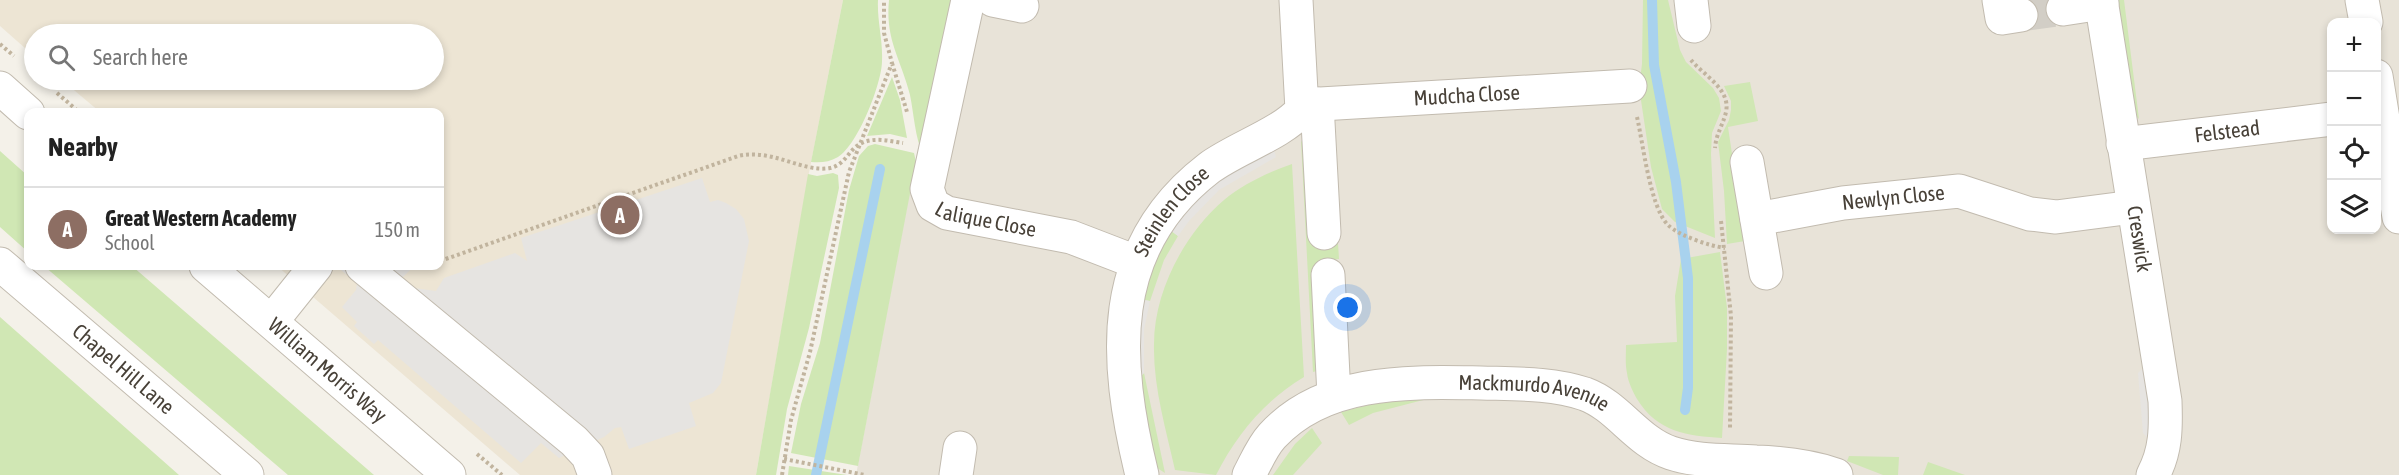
<!DOCTYPE html>
<html lang="en">
<head>
<meta charset="utf-8">
<style>
	body { margin:0; font-family:"Asap Condensed",sans-serif; background:#f6f6f6; color:#222 }
	.controls { position:absolute; right:18px; top:18px; display:grid; overflow:hidden; border-radius:12px; box-shadow:0 3px 9px #0003 }
	.controls button { width:54px; height:54px; display:grid; place-items:center; padding:0; border:0; border-bottom:2px solid #e0e0e0; background:#fff; color:#222; font:30px sans-serif }
	.you { position:absolute; left:1348px; top:308px; width:21px; height:21px; margin:-15px; border:4px solid #fff; border-radius:50%; background:#1a73e8; box-shadow:0 0 0 9px #1a73e833 }
	.badge { display:grid; place-items:center; width:39px; height:39px; border-radius:50%; background:#db2777; color:#fff; font-size:20px; font-weight:700 }
	.pin { position:absolute; translate:-50% -50%; border:3px solid #fff; box-shadow:0 2px 6px #0006 }
	.list { margin:0; padding:0; list-style:none }
	h2 { display:flex; justify-content:space-between; align-items:center; height:78px; margin:0; padding:0 24px; font-size:26px }
	h2 small { font-size:20px; font-weight:400; color:#767676 }
	.list li { display:grid; grid-template-columns:39px 1fr auto; gap:18px; align-items:center; box-sizing:border-box; height:84px; padding:0 24px; border-top:2px solid #e0e0e0 }
	.list b { display:block; font-size:22px; white-space:nowrap }
	.list p { margin:0; font-size:20px; white-space:nowrap; color:#767676 }
	.list em { font-size:20px; font-style:normal; color:#767676 }
	.icon { flex:none; width:33px; height:33px; fill:none; stroke:currentColor; stroke-width:2; stroke-linecap:round; stroke-linejoin:round }
	.map { position:relative; flex:none; width:2399px; height:475px; overflow:hidden }
	.search { position:absolute; background:#fff; box-shadow:0 3px 9px #0003; left:24px; top:24px; width:420px; height:66px; display:flex; align-items:center; gap:15px; box-sizing:border-box; padding:0 21px; border-radius:33px; color:#767676; font-size:22px }
	.panel { position:absolute; background:#fff; box-shadow:0 3px 9px #0003; left:24px; top:108px; width:420px; height:162px; border-radius:12px }
	.map>svg:first-child { display:block }
	.residential { fill:#e8e3d8; fill-rule:evenodd }
	.education { fill:#ede5d4 }
	.green { fill:#d0e7b4 }
	.parking { fill:#e6e4e1 }
	.lines { fill:none; stroke-linecap:round; stroke-linejoin:round }
	.stream { stroke:#a8d2ee; stroke-width:10 }
	.minor-tunnel { stroke:#d2cec6; stroke-width:33; stroke-dasharray:33 16; stroke-linecap:butt }
	.minor-casing { stroke:#c2bbaf; stroke-width:35 }
	.path { stroke:#c1b49e; stroke-width:4; stroke-dasharray:3 3; stroke-linecap:butt }
	.minor { stroke:#fff; stroke-width:33 }
	.labels { text-anchor:middle; stroke-width:4.5; stroke-linejoin:round; paint-order:stroke }
	.street-label { font-size:21px; fill:#484138; stroke:#fff }
</style>
</head>
<body>
<div class="map">
<svg width="2399" height="475" viewBox="0 0 2399 475">
	<rect width="100%" height="100%" fill="#f4f1e9"/>
	<path class="residential" d="M946,0h1453v475h-1543zM2332,22h44v208h-44z"/>
	<path class="education" d="M0,0h843l-35,178 -52,297h-236l-243,-209h163v-154h-340l-38,-32h372v-46h-400v22l-34,-30z"/>
	<path class="green" d="M843,0h35c-1,21 5,40 4,61 0,22 -24,84 -44,96 -9,5 -17,6 -27,5z
		M889,0h67l-33,155c-8,-18 -9,-40 -13,-60 -9,-36 -25,-55 -21,-95z
		M1643,0h25l12,50 6,12 27,26 6,10 2,13 -9,22 -1,21 4,84 -40,-16 -13,-13 -11,-42 -12,-80 3,-23z
		M2113,0h11l15,119 -5,-5z
		M892,77l8,23 7,38 -17,-4 -23,2z
		M1750,82l8,39 -30,6 17,114 -18,3 -3,-53 -6,-49 11,-22 2,-10v-9l-7,-15z
		M1310,131l8,114 20,-2 1,16 -21,2 7,108 -12,3 -12,-230z
		M875,144l39,9 2,9 -58,304 -67,-13 10,-49 19,-61 29,-153 10,-34 9,-10z
		M0,151l28,25v76l-28,-25z
		M1292,164l12,213c-40,24 -67,57 -88,98l-41,-5c-9,-41 -22,-83 -21,-126 0,-52 30,-110 70,-144 19,-16 45,-28 68,-36z
		M833,173l5,2 1,13 -30,140 -22,81 -11,66h-20l52,-301 9,2z
		M1170,230l8,6 -14,24 -14,41 -12,-2z
		M1720,252l7,56v41l-5,89c-34,-2 -65,-6 -85,-39 -4,-7 -9,-17 -10,-26 -2,-9 -1,-19 -1,-28l51,-3 -2,-46 6,-37z
		M44,266h88l242,209h-86z
		M0,317l179,158h-179z
		M1144,373l21,100 -11,-7 -21,-82z
		M1431,398l-58,15 -24,12 -8,-13 43,-11z
		M1312,428l10,15 -29,32h-20l22,-31z
		M1849,456l50,1 -1,18h-15l-36,-14z
		M1928,462l37,13h-42z
		M789,466l58,9h-59z"/>
	<path class="parking" d="M1273,146l3,11 -57,33 -30,31 -11,15 -8,-6 29,-38z
		M702,178l8,24 8,-2 8,3 10,6 8,10 5,22 -28,142 -8,10 -24,10 7,23 -67,23 -8,-22 -6,1 -11,9 -45,21 -18,-15 -20,20 -143,-123 -4,4 -20,-18 3,-4 -15,-15 14,-17 1,-7 -21,-17h78l-13,13 13,9 22,3 8,-13 71,-25 12,8 -6,-23z
		M1138,299l12,2 -6,29v43l-11,11z
		M2147,364l4,77 -8,-8 -5,-60z"/>
	<g class="lines">
		<path class="stream" d="M1652,0l2,65 22,117 12,96v110l-3,22
			M816,475l64,-306"/>
		<path class="minor-tunnel" d="M2021,15l42,-6"/>
		<defs>
			<g id="minor">
				<path id="s1" d="M968,0l-41,189 6,16 14,8 124,24 65,25"/>
				<path d="M993,0l29,6"/>
				<path d="M1691,0l3,26"/>
				<path d="M1999,0l3,18 19,-3"/>
				<path id="s2" d="M2101,0l64,401c1,27 1,50 -12,74"/>
				<path d="M2362,0l4,22"/>
				<path d="M2063,9l39,-6"/>
				<path d="M2376,76l23,141"/>
				<path d="M0,88l28,25"/>
				<path d="M1317,104l7,129"/>
				<path id="s3" d="M1303,105l327,-19"/>
				<path id="s4" d="M2123,144l209,-25"/>
				<path d="M1747,162l19,111"/>
				<path id="s5" d="M1757,219l86,-16 116,-12 71,23 26,3 77,-10"/>
				<path id="s6" d="M0,264l247,211"/>
				<path id="s7" d="M206,266l243,209"/>
				<path d="M362,266l212,175 14,15 7,19"/>
				<path d="M1328,275l6,121"/>
				<path d="M272,321l44,-55"/>
				<path d="M956,475l4,-27"/>
				<path id="s8" d="M1142,475c-28,-115 -37,-227 67,-307 27,-20 72,-34 93,-58l-6,-110"/>
				<path id="s9" d="M1249,475c7,-13 13,-28 23,-39 53,-58 139,-54 209,-53 35,1 71,0 104,11 33,12 52,48 86,59 27,9 57,7 85,9 28,1 54,4 80,13"/>
			</g>
		</defs>
		<use href="#minor" class="minor-casing"/>
		<path class="path" d="M0,44l14,12
			M1691,60c12,15 40,29 35,52 -3,13 -10,22 -11,36
			M892,63l15,49
			M57,93l22,19
			M1637,117c6,26 13,90 31,108 11,11 42,21 57,23
			M1721,221l10,95 -1,113
			M440,261l298,-105c34,-8 65,17 92,12 16,-3 19,-20 32,-25 13,-6 27,-2 41,0
			M477,454l25,21
			M784,459l81,16
			M782,475l9,-55 19,-68 39,-180 43,-109 -8,-30v-33"/>
		<use href="#minor" class="minor"/>
	</g>
	<g class="labels">
		<g class="street-label">
			<text dy="7" stroke="none"><textPath href="#s3" startOffset="164">Mudcha Close</textPath></text>
			<text dy="7" stroke="none"><textPath href="#s4" startOffset="105">Felstead</textPath></text>
			<text dy="7" stroke="none"><textPath href="#s5" startOffset="138">Newlyn Close</textPath></text>
			<text dy="7" stroke="none"><textPath href="#s8" startOffset="278">Steinlen Close</textPath></text>
			<text dy="7" stroke="none"><textPath href="#s1" startOffset="266">Lalique Close</textPath></text>
			<text dy="7" stroke="none"><textPath href="#s2" startOffset="242">Creswick</textPath></text>
			<text dy="7" stroke="none"><textPath href="#s6" startOffset="162">Chapel Hill Lane</textPath></text>
			<text dy="7" stroke="none"><textPath href="#s7" startOffset="160">William Morris Way</textPath></text>
			<text dy="7" stroke="none"><textPath href="#s9" startOffset="322">Mackmurdo Avenue</textPath></text>
		</g>
	</g>
</svg>
<div class="controls">
<button>+</button>
<button>−</button>
<button><svg class="icon" aria-label="locate" viewBox="0 0 24 24"><circle cx="12" cy="12" r="6"/><path d="M12 2v4M12 18v4M2 12h4M18 12h4"/></svg></button>
<button><svg class="icon" aria-label="layers" viewBox="0 0 24 24"><path d="M12 4l9 5-9 5-9-5zM3 14l9 5 9-5"/></svg></button>
</div>
<div class="you"></div>
<div class="pin badge" style="left:620px;top:215px;background:#8d6e63">A</div>
<div class="search"><svg class="icon" aria-label="search" viewBox="0 0 24 24"><circle cx="10" cy="10" r="6"/><path d="M15 15l6 6"/></svg>Search here</div>
<section class="panel">
<h2>Nearby<small></small></h2>
<ul class="list">
<li><span class="badge" style="background:#8d6e63">A</span><div><b>Great Western Academy</b><p>School</p></div><em>150 m</em></li>
</ul>
</section>
</div>
</body>
</html>
